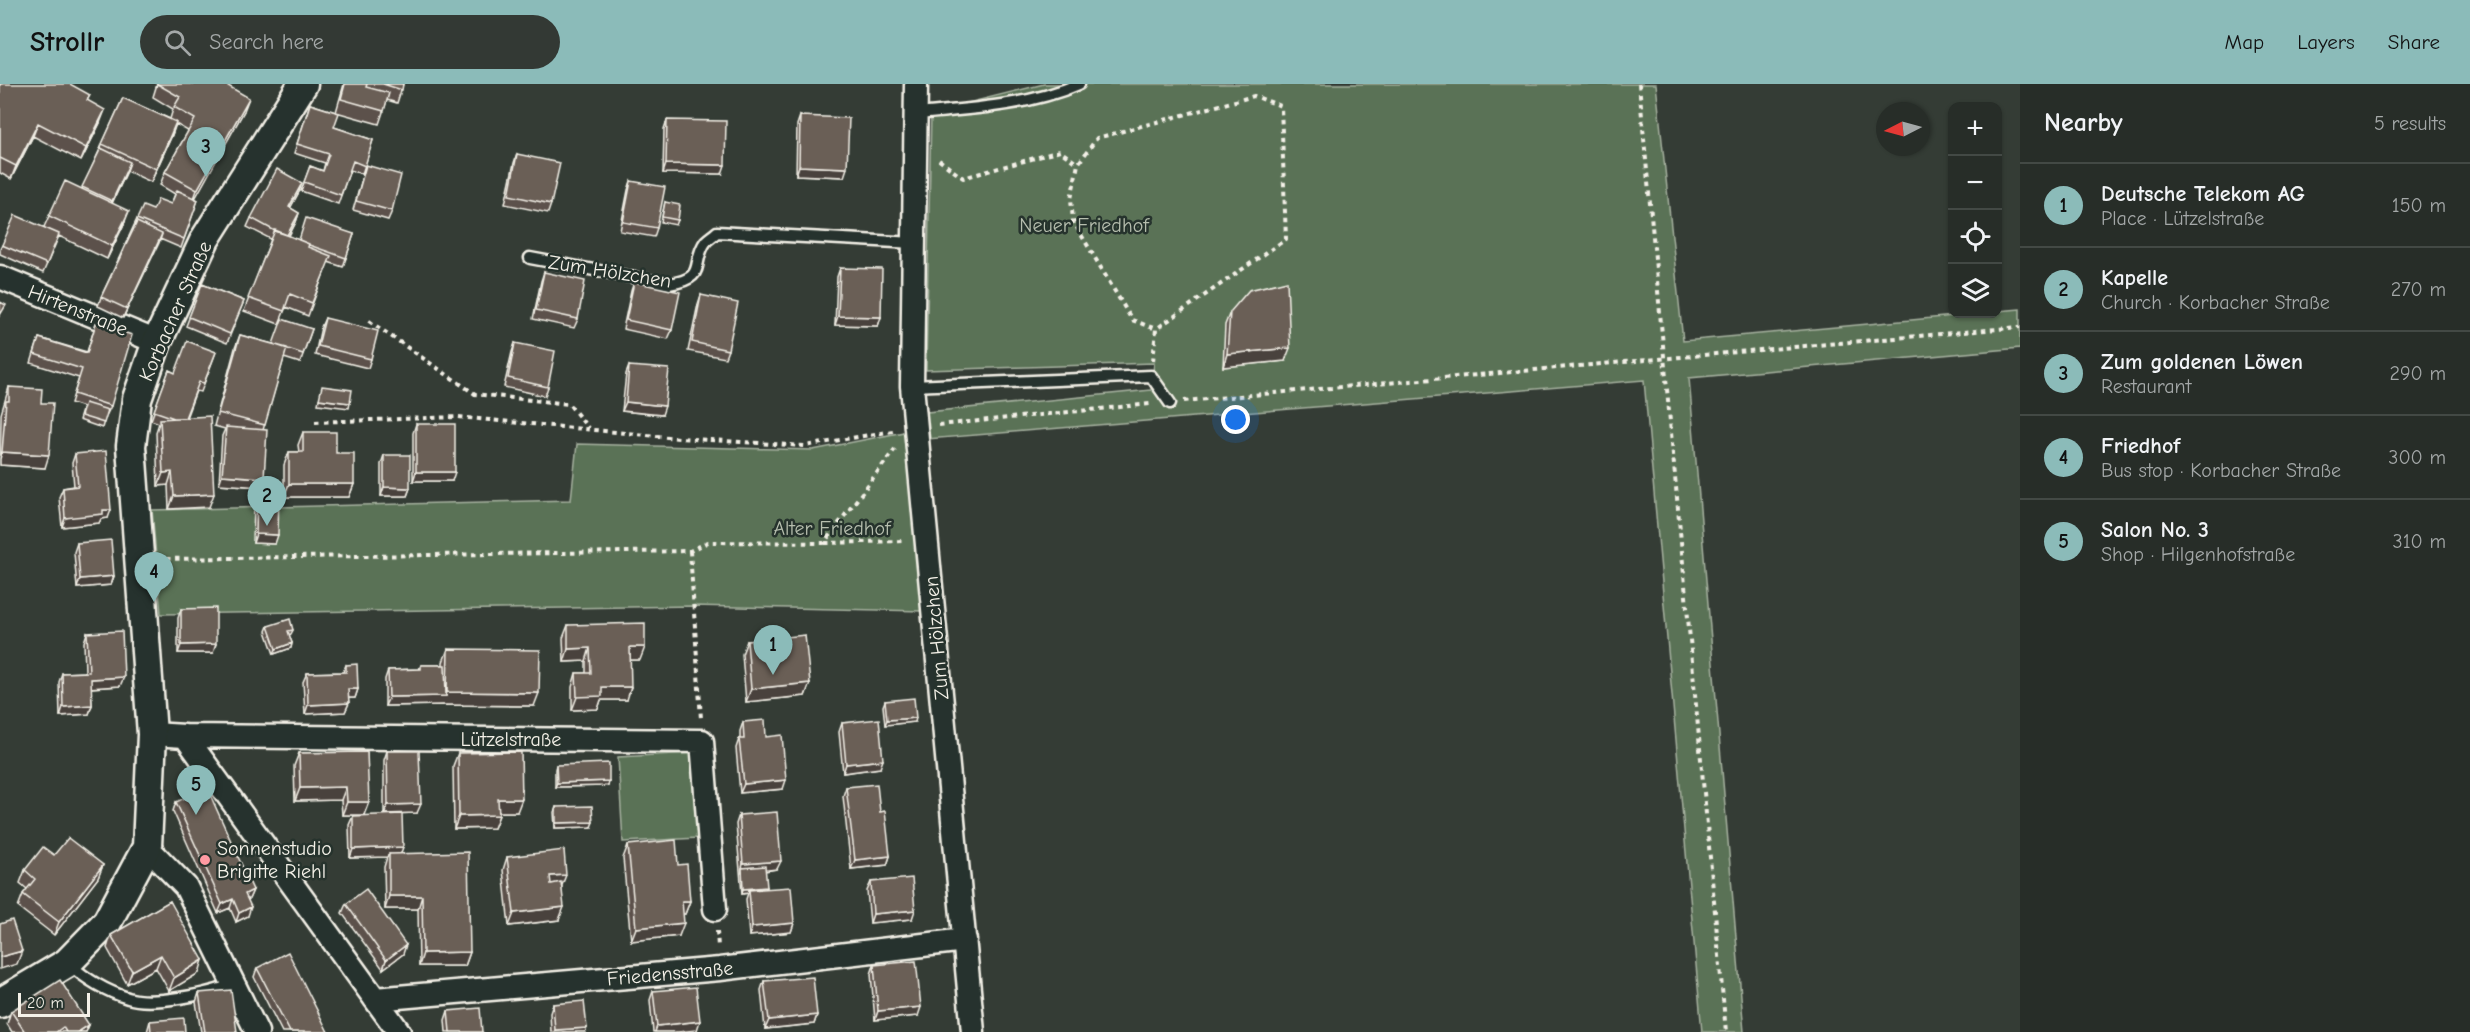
<!DOCTYPE html>
<html lang="en">
<head>
<meta charset="utf-8">
<style>
	body { margin:0; font-family:"Comic Neue",sans-serif; background:#333934; color:#f1f3f6 }
	.controls { position:absolute; right:18px; top:18px; display:grid; overflow:hidden; border-radius:12px; box-shadow:0 2px 4px #0004 }
	.controls button { width:54px; height:54px; display:grid; place-items:center; padding:0; border:0; border-bottom:2px solid #434945; background:#272d28; color:#f1f3f6; font:30px sans-serif }
	.compass { position:absolute; left:1876px; top:18px; width:54px; height:54px; border-radius:50%; background:#272d28; box-shadow:0 2px 4px #0004; rotate:264deg }
	.scale { position:absolute; left:18px; bottom:15px; width:72px; box-sizing:border-box; padding-left:6px; border:3px solid #f4f1e8; border-top:0; font-size:16px; line-height:21px; white-space:nowrap; color:#f4f1e8; -webkit-text-stroke:4px #26332d; paint-order:stroke }
	.you { position:absolute; left:1236px; top:336px; width:21px; height:21px; margin:-15px; border:4px solid #fff; border-radius:50%; background:#1a73e8; box-shadow:0 0 0 9px #1a73e833 }
	.badge { display:grid; place-items:center; width:39px; height:39px; border-radius:50%; background:#8bbbb9; color:#111; font-size:20px; font-weight:700 }
	.pin { position:absolute; translate:-50% -50px; filter:drop-shadow(0 2px 3px #0008) }
	.pin::after { content:''; position:absolute; top:32px; width:21px; height:18px; background:inherit; clip-path:polygon(0 0,100% 0,50% 100%) }
	.list { margin:0; padding:0; list-style:none }
	h2 { display:flex; justify-content:space-between; align-items:center; height:78px; margin:0; padding:0 24px; font-size:26px }
	h2 small { font-size:20px; font-weight:400; color:#a4a8a8 }
	.list li { display:grid; grid-template-columns:39px 1fr auto; gap:18px; align-items:center; box-sizing:border-box; height:84px; padding:0 24px; border-top:2px solid #434945 }
	.list b { display:block; font-size:22px; white-space:nowrap }
	.list p { margin:0; font-size:20px; white-space:nowrap; color:#a4a8a8 }
	.list em { font-size:20px; font-style:normal; color:#a4a8a8 }
	.icon { flex:none; width:33px; height:33px; fill:none; stroke:currentColor; stroke-width:2; stroke-linecap:round; stroke-linejoin:round }
	.map { position:relative; flex:none; width:2020px; height:948px; overflow:hidden }
	header { display:flex; align-items:center; gap:36px; box-sizing:border-box; height:84px; padding:0 30px; background:#8bbbb9; color:#111 }
	header strong { font-size:28px }
	nav { display:flex; gap:33px; margin-inline-start:auto; font-size:21px }
	.search { width:420px; height:54px; background:#333934; display:flex; align-items:center; gap:15px; box-sizing:border-box; padding:0 21px; border-radius:33px; color:#a4a8a8; font-size:22px }
	main { display:flex }
	aside { flex:1; background:#272d28 }
	.map>svg:first-child { display:block }
	.green { fill:#5a7257; stroke:#a7b2a0; stroke-width:1.5 }
	.lines { fill:none; stroke-linecap:round; stroke-linejoin:round }
	.service-casing { stroke:#f4f1e8; stroke-width:15 }
	.minor-casing { stroke:#f4f1e8; stroke-width:27 }
	.tertiary-casing { stroke:#f4f1e8; stroke-width:33 }
	.path { stroke:#f4f1e8; stroke-width:4; stroke-dasharray:4.5 4.5; stroke-linecap:butt }
	.service { stroke:#26332d; stroke-width:10 }
	.minor { stroke:#26332d; stroke-width:22 }
	.tertiary { stroke:#26332d; stroke-width:28 }
	.wall { fill:#5b514b; stroke:#f4f1e8; stroke-width:1.5 }
	.shaded-wall { fill:#4a423d; stroke:#f4f1e8; stroke-width:1.5 }
	.building { fill:#6a5e57; stroke:#f4f1e8; stroke-width:1.5 }
	.poi-dot { fill:#ff9aa2; stroke:#26332d; stroke-width:2 }
	.labels { text-anchor:middle; stroke-width:5; stroke-linejoin:round; paint-order:stroke }
	.park-label { font-size:20px; fill:#b6beae; stroke:#26332d }
	.street-label { font-size:20px; fill:#f4f1e8; stroke:#26332d }
	.poi-label { font-size:20px; fill:#f4f1e8; stroke:#26332d; text-anchor:start }
</style>
</head>
<body>
<header>
<strong>Strollr</strong>
<div class="search"><svg class="icon" aria-label="search" viewBox="0 0 24 24"><circle cx="10" cy="10" r="6"/><path d="M15 15l6 6"/></svg>Search here</div>
<nav><a>Map</a><a>Layers</a><a>Share</a></nav>
</header>
<main>
<div class="map">
<svg width="2020" height="948" viewBox="0 0 2020 948">
	<rect width="100%" height="100%" fill="#343c35"/>
	<filter id="ink" filterUnits="userSpaceOnUse"><feTurbulence type="fractalNoise" baseFrequency=".0167" numOctaves="2"/><feDisplacementMap in="SourceGraphic" scale="12" xChannelSelector="R" yChannelSelector="G"/><feConvolveMatrix kernelMatrix="1 2 1 2 8 2 1 2 1" color-interpolation-filters="sRGB"/></filter>
	<g filter="url(#ink)">
		<path class="green" d="M1044,0h612l27,257 293,-27h22v-3l22,-2v39l-331,30 55,654h-42l-58,-652 -717,59v-27l224,-22 3,-27 -228,7 5,-258z
			M904,348l19,179 -230,-5 -532,8 -9,-104 419,-10 6,-56 236,6z
			M693,669l5,85 -75,4 -5,-85z"/>
		<g class="lines">
			<defs>
				<path id="service" d="M916,30c54,-5 113,-8 163,-30
					M530,174l139,26c40,-6 21,-21 37,-43 3,-3 8,-6 11,-9l197,11
					M912,302l239,-10 19,27
					M69,880c18,16 36,27 59,34 23,8 83,-4 105,-14"/>
				<path id="minor" d="M916,0l-4,302 61,646
					M0,193l157,65
					M152,650l33,2 517,5 13,168
					M185,652l214,296
					M147,763l39,40 71,145
					M375,915l345,-30 245,-29"/>
				<path id="tertiary" d="M0,919l67,-40 40,-41 40,-75 5,-113 -21,-288 6,-47 20,-57 48,-103 98,-155"/>
			</defs>
			<use href="#service" class="service-casing"/>
			<use href="#minor" class="minor-casing"/>
			<use href="#tertiary" class="tertiary-casing"/>
			<path class="path" d="M1639,0l87,948
				M939,76l24,18 97,-27 18,13
				M369,237l106,73 94,10 19,24
				M1153,277l3,-32 130,-90 -5,-133 -27,-10 -157,42 -19,26 -7,35 2,22 59,99 24,9
				M1184,317l836,-74
				M315,338l143,-5 220,21 127,8 88,-15
				M939,341l211,-21
				M825,459l77,-2
				M690,467l11,168
				M166,475l524,-8 18,-9 116,1 71,-94
				M717,847l1,17"/>
			<use href="#service" class="service"/>
			<use href="#minor" class="minor"/>
			<use href="#tertiary" class="tertiary"/>
		</g>
		<path class="wall" d="M0,0l90,11 -3,6 13,22 -19,38 -48,-25 -22,43 -11,-6z
			M157,0l87,27 -49,87 3,2 -17,48 -21,-9 -37,79 -25,-12 3,-9 36,-78 16,-9 18,-6 4,-10 -15,-9 5,-13 23,-41 -12,-7 -4,11 -21,47 -24,-11 -15,32 12,21 -17,35 -48,-23 -16,37 -43,-19v-5l2,-4 42,-18 5,-11 33,-27 41,-91 47,21 3,-10 -20,-12z
			M344,0h59l-6,19 -10,-3 -8,24 -43,-12 -2,15 39,13 -11,34 -12,-4 -12,34 -37,-13 9,-25 13,5 2,-8 -31,-10 16,-49 26,8z
			M800,32l44,61 -48,-2 1,-50z
			M667,36l55,54 -59,-1 1,-44z
			M517,70l34,50 -3,9 -43,-9 9,-41z
			M366,81l26,46 -4,9 -35,-10z
			M631,97l26,47 -3,9 -34,-6 8,-41z
			M299,108l-9,16 9,5 -3,9 -7,14 9,4 56,-6 -11,33 -15,-5 -20,54 -22,-9 -7,17 -35,-13 27,-72 -24,-12 4,-9z
			M665,118l13,18 -2,5 -15,-3z
			M840,184l41,49 -3,9 -43,-1 2,-48z
			M544,188l34,47 -4,9 -41,-9 8,-38z
			M634,198l38,48 -4,9 -45,-10 8,-38z
			M202,200l42,17 -17,42 -41,-17z
			M701,211l27,55 -3,8 -37,-7 10,-47z
			M1230,228l55,49 -62,6 2,-42z
			M325,234l46,41 -3,9 -53,-13 6,-28z
			M96,239l15,83 -4,8h-1l-4,14 -23,-8 4,-13 -12,-4 8,-25 -48,-15 8,-25 48,14z
			M312,245l-12,34 -16,-5 -21,72 -2,57 -42,-3 3,-48 3,-7 -11,-3 21,-78 5,-13 33,9z
			M515,259l33,44 -3,9 -41,-9 8,-35z
			M216,268l-15,40 -5,-1 -10,27 23,89 -40,2 -1,-24 -10,1 -2,-54 3,-9 -8,-3 18,-50 6,3z
			M629,282l33,49 -40,-4 4,-37z
			M9,303l32,16 4,65 -45,-3 1,-51z
			M416,340l36,57h-39v-48z
			M303,348l33,21 18,31 -5,13h-65v-32l5,-13h10l-1,-7z
			M75,370l33,64 -7,1 -2,4 -37,4 -3,-30 4,-9 11,-2 -2,-23z
			M384,371l26,33 -3,8h-26v-32z
			M257,408l18,52 -22,-1 1,-42z
			M77,459l37,33 -3,9 -34,3 -3,-36z
			M181,525l32,44h-35v-35z
			M568,541l72,35h-10l-3,40h-26l-3,9 -26,1v-23l4,-14h10v-12l-22,1 -1,-24z
			M268,542l25,4 -2,4 -2,1 3,8 -1,5 -17,6 -8,-23z
			M87,549l33,53 -29,2 1,17 -3,9 -29,2 -1,-34 3,-9 23,-1 -1,-30z
			M747,557l63,42 -5,13 -59,6 -4,-48z
			M448,565l86,57 -91,-1 -58,1v-27l3,-9 31,-1 2,-4h22v-3z
			M346,581l12,24 -3,9h-7l1,5 -4,9 -40,2 -2,-32 4,-9 36,-1z
			M885,617l30,21 -30,3 -2,-19z
			M743,638l40,67 -43,4 -4,-45 3,-9h1v-8z
			M842,639l38,45 -37,5 -4,-41z
			M387,667l30,62 -33,1v-54z
			M367,668l-3,63h-22l-1,-15 -46,1 -1,-35 5,-13z
			M458,669l59,59h-18v3l-5,13 -40,1 -1,-63z
			M556,681l53,16 -1,5 -53,1v-18z
			M846,703l34,25 10,44 -3,9 -36,4 -8,-73z
			M176,718l77,88 -4,9 -1,1v16l-12,6 -6,-14 -12,5 -45,-102z
			M556,723l35,20 -36,1 -1,-16z
			M739,731l38,54 -12,2 1,18 28,34 -3,9 -42,4 -3,-37 2,-6 -6,1 -6,-70z
			M353,732l48,37 69,99 -5,14h-46l-1,-57h-33l-1,-42 3,-10 -37,1 -1,-33z
			M628,761l50,20 12,36 -5,13h-2l-4,22 -48,5 -8,-83z
			M54,771l49,10 -5,13 -44,57 -36,-28 5,-13 4,-5 -7,-6 5,-13z
			M507,773l55,30 -3,33 -50,6 -6,-56z
			M871,798l41,37 -42,4 -3,-32z
			M170,817l29,72 -30,18 -13,-23 -29,16 -20,-36 4,-13z
			M346,820l57,50 -20,15 -41,-56z
			M874,881l44,51 -43,4 -4,-46z
			M257,884l71,64h-46l-28,-55z
			M764,897l53,34 -3,9 -49,5 -4,-39z
			M653,907l44,39 -19,2h-25l-3,-32z
			M199,909l38,39h-36l-5,-30z
			M553,920l34,24 -2,4h-34l-1,-19z
			M11,927l78,14 -3,7h-74l-5,-8z
			M448,927l34,21h-36l-1,-12z
			M150,937l35,11h-38z"/>
		<path class="shaded-wall" d="M249,14l-5,13 -52,93 5,-14z
			M105,26l-5,13 -19,38 5,-13z
			M176,38l-4,13 -21,47 5,-13z
			M38,39l-5,13 -22,43 5,-13z
			M130,78l-3,9 -18,39 3,-9z
			M666,80l59,1 -3,9 -59,-1z
			M799,82l48,2 -3,9 -48,-2z
			M302,99l-3,9 -13,24 3,-9z
			M129,127l-5,13 -17,35 5,-13z
			M299,129l-3,9 -13,24 3,-9z
			M162,150l-3,9 -36,75 4,-9z
			M838,232l43,1 -3,9 -43,-1z
			M1290,264l-5,13 -62,6 4,-13z
			M319,315l31,4 -1,5 -31,-4z
			M626,318l39,4 -3,9 -40,-4z
			M2,368l47,3 -4,13 -45,-3v-6z
			M172,388l-4,13 -10,1 5,-13z
			M416,388h39l-3,9h-39z
			M222,391l42,3 -3,9 -42,-3z
			M289,400h65l-5,13h-65z
			M384,403l26,1 -3,8h-26z
			M214,410l-5,13 -40,2 5,-13z
			M103,426h8l-3,8 -7,1 -2,4 -37,4 3,-9z
			M256,450l22,1 -3,9 -22,-1z
			M114,492l-3,9 -34,3 3,-9z
			M292,559l-1,5 -17,6 2,-5z
			M216,560l-3,9h-35l3,-8z
			M630,563h15l-5,13h-15z
			M590,564l-4,13 -22,1 4,-13z
			M124,593l-4,9 -32,2 3,-9z
			M810,599l-5,13 -59,6 5,-13z
			M602,603h29l-4,13h-26l-3,9 -26,1 5,-13z
			M348,605h10l-3,9h-10z
			M447,608l92,1 -5,13 -91,-1 -58,1 4,-9 57,-1z
			M349,619l-4,9 -40,2 3,-9z
			M92,621l-3,9 -29,2 3,-9z
			M916,634l-1,4 -30,3 2,-5z
			M883,676l-3,8 -37,5 3,-9z
			M786,696l-3,9 -43,4 4,-9z
			M609,697l-1,5 -53,1 2,-4z
			M346,703l-5,13 -46,1 5,-13z
			M498,715h24l-5,13h-23z
			M347,718h22l-5,13h-22z
			M421,720l-4,9 -33,1 4,-9z
			M499,731l-5,13 -40,1 5,-13z
			M593,738l-2,5 -36,1 1,-5z
			M403,763l-3,9 -11,-2 -2,3 -37,1 3,-9z
			M890,772l-3,9 -36,4 4,-9z
			M781,777l-4,8 -35,4v-5l1,-4z
			M103,781l-5,13 -44,57 5,-13z
			M566,791l-5,13 -16,2 5,-14z
			M767,803l-2,5 -16,-2 -1,3 -6,1 1,-5z
			M253,806l-4,9 -7,4 3,-9z
			M389,812h33l-4,13h-33z
			M233,815l-3,9 -12,5 4,-9z
			M682,817h8l-5,13h-8z
			M251,823l-3,9 -12,6 3,-9z
			M564,823l-5,13 -50,6 5,-13z
			M915,826l-3,9 -42,4 3,-9z
			M684,839l-5,13 -48,5 5,-13z
			M794,839l-3,9 -42,4 3,-9z
			M406,861l-3,9 -20,15 3,-9z
			M22,867l-5,13 -17,5v-12z
			M470,868l-5,14h-46l4,-13z
			M161,871l-5,13 -29,16 5,-13z
			M203,876l-4,13 -30,18 5,-13z
			M921,923l-3,9 -43,4 3,-9z
			M817,931l-3,9 -49,5 4,-9z
			M700,937l-3,9 -19,2h-23l2,-6z
			M89,941l-3,7h-8z
			M587,944l-2,4h-30v-2z"/>
		<path class="building" d="M0,0h70l20,11 -3,5 18,10 -19,38 -48,-25 -22,43 -16,-8z
			M157,0h68l24,14 -52,92 -32,-18 30,-53 -21,-12 6,-10z
			M345,0h22l-1,3 23,6 -5,18 -43,-12z
			M383,0h20l-1,6z
			M123,14l53,24 -20,47 -54,-25z
			M310,20l29,9 -5,14 39,13 -8,26 -12,-5 -12,34 -37,-13 6,-16 13,5 6,-17 -32,-10z
			M800,32l49,2 -2,50 -48,-2z
			M667,36l59,1 -1,44 -59,-1z
			M101,64l29,14 -18,39 -30,-14z
			M517,70l43,9 -9,41 -42,-9z
			M366,81l35,10 -9,36 -36,-10z
			M277,85l25,14 -13,24 10,6 -12,22 -12,-4 -24,-13z
			M65,97l64,30 -17,35 -63,-30z
			M631,97l34,6 -8,41 -34,-6z
			M177,106l21,10 -14,39 -47,-20 6,-13 10,4 5,-11 13,5z
			M665,118l15,3 -2,15 -16,-3z
			M15,131l44,19 -12,30 -45,-19z
			M306,134l48,16 -8,24 -37,-13v-1l-10,-4z
			M137,138l25,12 -35,75 -26,-12z
			M275,146l34,14 -1,3 23,9 -19,47 -22,-9 -6,17 -36,-13z
			M840,184l42,1 -1,48 -43,-1z
			M544,188l41,9 -7,38 -42,-9z
			M1287,197l3,67 -63,6 3,-42 19,-22z
			M634,198l46,10 -8,38 -46,-10z
			M202,200l42,17 -14,33 -41,-17z
			M701,211l37,8 -10,47 -36,-8z
			M0,218l6,3 -6,10z
			M325,234l53,13 -7,28 -53,-13z
			M282,235l30,10 -9,25 -30,-10z
			M96,239l36,12 -21,71 -37,-12 8,-25 -48,-15 5,-16 48,15z
			M240,251l47,13 -22,77 -47,-12z
			M187,257l29,11 -12,31 -5,-1 -14,36h-11l-20,-7 15,-41 6,3z
			M515,259l40,8 -7,36 -40,-9z
			M629,282l40,3 -4,37 -39,-4z
			M322,302l30,4 -2,13 -31,-4z
			M9,303l33,2 -1,14h12l-4,52 -47,-3 4,-51h3z
			M85,319l23,7 -4,13 -23,-7z
			M210,332l4,78 -40,2 -2,-24 -9,1 -3,-54z
			M416,340h39v48h-39z
			M226,343l41,3 -3,48 -42,-3z
			M303,348h33v21h18v31h-65v-32h14z
			M106,367l5,59h-8v4l-38,4 -2,-30 15,-2 -3,-32z
			M384,371h26v33l-26,-1z
			M257,408l22,1 -1,42 -22,-1z
			M111,456l3,36 -34,3 -3,-36z
			M216,524v36l-35,1v-36z
			M290,535l3,11 -5,1 4,12 -16,6 -8,-23z
			M645,539v24h-15l1,40h-29v9l-25,1 -1,-24h15l-1,-25 -22,1v-24z
			M122,547l2,46 -33,2 1,26 -29,2 -1,-34 27,-1 -2,-39z
			M805,551l5,48 -59,6 -4,-48z
			M448,565l92,1 -1,43 -92,-1z
			M357,580l1,25h-10l1,14 -41,2 -1,-32 39,-1v-7z
			M421,581h24l1,31 -57,1 -1,-27 33,-1z
			M914,614l2,20 -29,2 -2,-19z
			M879,635l4,41 -37,4 -4,-41z
			M765,636l1,17 16,-2 4,45 -42,4 -5,-45h5l-1,-17z
			M387,667h32l2,53 -33,1z
			M367,668l2,50h-22l-1,-15 -46,1 -1,-35z
			M521,668l1,47h-24l1,16 -40,1 -1,-63z
			M609,679v18l-52,2 -1,-18z
			M877,700l3,28 5,-1 5,45 -35,4 -9,-73z
			M207,704l46,102 -8,4 6,13 -12,6 -6,-14 -11,5 -46,-102z
			M592,722l1,16 -37,1v-16z
			M777,728l4,49 -38,3 -4,-49z
			M402,730l1,33 -50,2v-33z
			M68,754l35,27 -44,57 -36,-28 12,-15 -10,-9 18,-23 11,8z
			M676,756l2,25 9,-1 3,37h-8l2,22 -48,5 -8,-83z
			M564,766l2,25 -16,1 1,8 10,-2 3,25 -50,6 -7,-56z
			M468,768l2,100 -47,1 -1,-57h-33v-42z
			M765,782l2,21 -24,2 -1,-21z
			M912,794l3,32 -42,4 -2,-32z
			M791,803l3,36 -42,4 -3,-37z
			M366,805l40,56 -20,15 -40,-56z
			M170,817l33,59 -29,18 -13,-23 -29,16 -21,-36z
			M12,836l10,31 -22,6v-33z
			M288,868l40,80h-38l-33,-64z
			M916,877l5,46 -43,4 -4,-46z
			M813,893l4,38 -48,5 -5,-39z
			M60,896l29,45 -11,7h-12l-3,-5 -7,5h-31l-14,-21z
			M696,903l4,34 -43,5 -4,-35z
			M231,906l6,42h-32l-6,-39z
			M584,917l3,27 -32,2 -2,-26z
			M480,924l2,24h-32l-2,-21z
			M184,934l1,14h-34l-1,-11z"/>
	</g>
	<circle class="poi-dot" cx="205" cy="776" r="6"/>
	<g class="labels">
		<g class="park-label">
			<text x="1084" y="148">Neuer Friedhof</text>
			<text x="832" y="451">Alter Friedhof</text>
		</g>
		<g class="street-label">
			<text transform="translate(610 187) rotate(9)" y="7">Zum Hölzchen</text>
			<text transform="translate(78 226) rotate(22)" y="7">Hirtenstraße</text>
			<text transform="translate(175 227) rotate(-66)" y="7">Korbacher Straße</text>
			<text transform="translate(936 554) rotate(-95)" y="7">Zum Hölzchen</text>
			<text x="511" y="662">Lützelstraße</text>
			<text transform="translate(670 889) rotate(-5)" y="7">Friedensstraße</text>
		</g>
		<g class="poi-label">
			<text x="217" y="771">Sonnenstudio<tspan x="217" dy="23">Brigitte Riehl</tspan></text>
		</g>
	</g>
</svg>
<div class="controls">
<button>+</button>
<button>−</button>
<button><svg class="icon" aria-label="locate" viewBox="0 0 24 24"><circle cx="12" cy="12" r="6"/><path d="M12 2v4M12 18v4M2 12h4M18 12h4"/></svg></button>
<button><svg class="icon" aria-label="layers" viewBox="0 0 24 24"><path d="M12 4l9 5-9 5-9-5zM3 14l9 5 9-5"/></svg></button>
</div>
<svg class="compass" viewBox="-18 -18 36 36"><path d="M0-13l5 13h-10z" fill="#e53935"/><path d="M0 13l5-13h-10z" fill="#a4a8a8"/></svg>
<div class="scale">20 m</div>
<div class="you"></div>
<div class="pin badge" style="left:773px;top:591px">1</div>
<div class="pin badge" style="left:267px;top:442px">2</div>
<div class="pin badge" style="left:206px;top:93px">3</div>
<div class="pin badge" style="left:154px;top:518px">4</div>
<div class="pin badge" style="left:196px;top:731px">5</div>
</div>
<aside>
<h2>Nearby<small>5 results</small></h2>
<ul class="list">
<li><span class="badge">1</span><div><b>Deutsche Telekom AG</b><p>Place · Lützelstraße</p></div><em>150 m</em></li>
<li><span class="badge">2</span><div><b>Kapelle</b><p>Church · Korbacher Straße</p></div><em>270 m</em></li>
<li><span class="badge">3</span><div><b>Zum goldenen Löwen</b><p>Restaurant</p></div><em>290 m</em></li>
<li><span class="badge">4</span><div><b>Friedhof</b><p>Bus stop · Korbacher Straße</p></div><em>300 m</em></li>
<li><span class="badge">5</span><div><b>Salon No. 3</b><p>Shop · Hilgenhofstraße</p></div><em>310 m</em></li>
</ul>
</aside>
</main>
</body>
</html>
